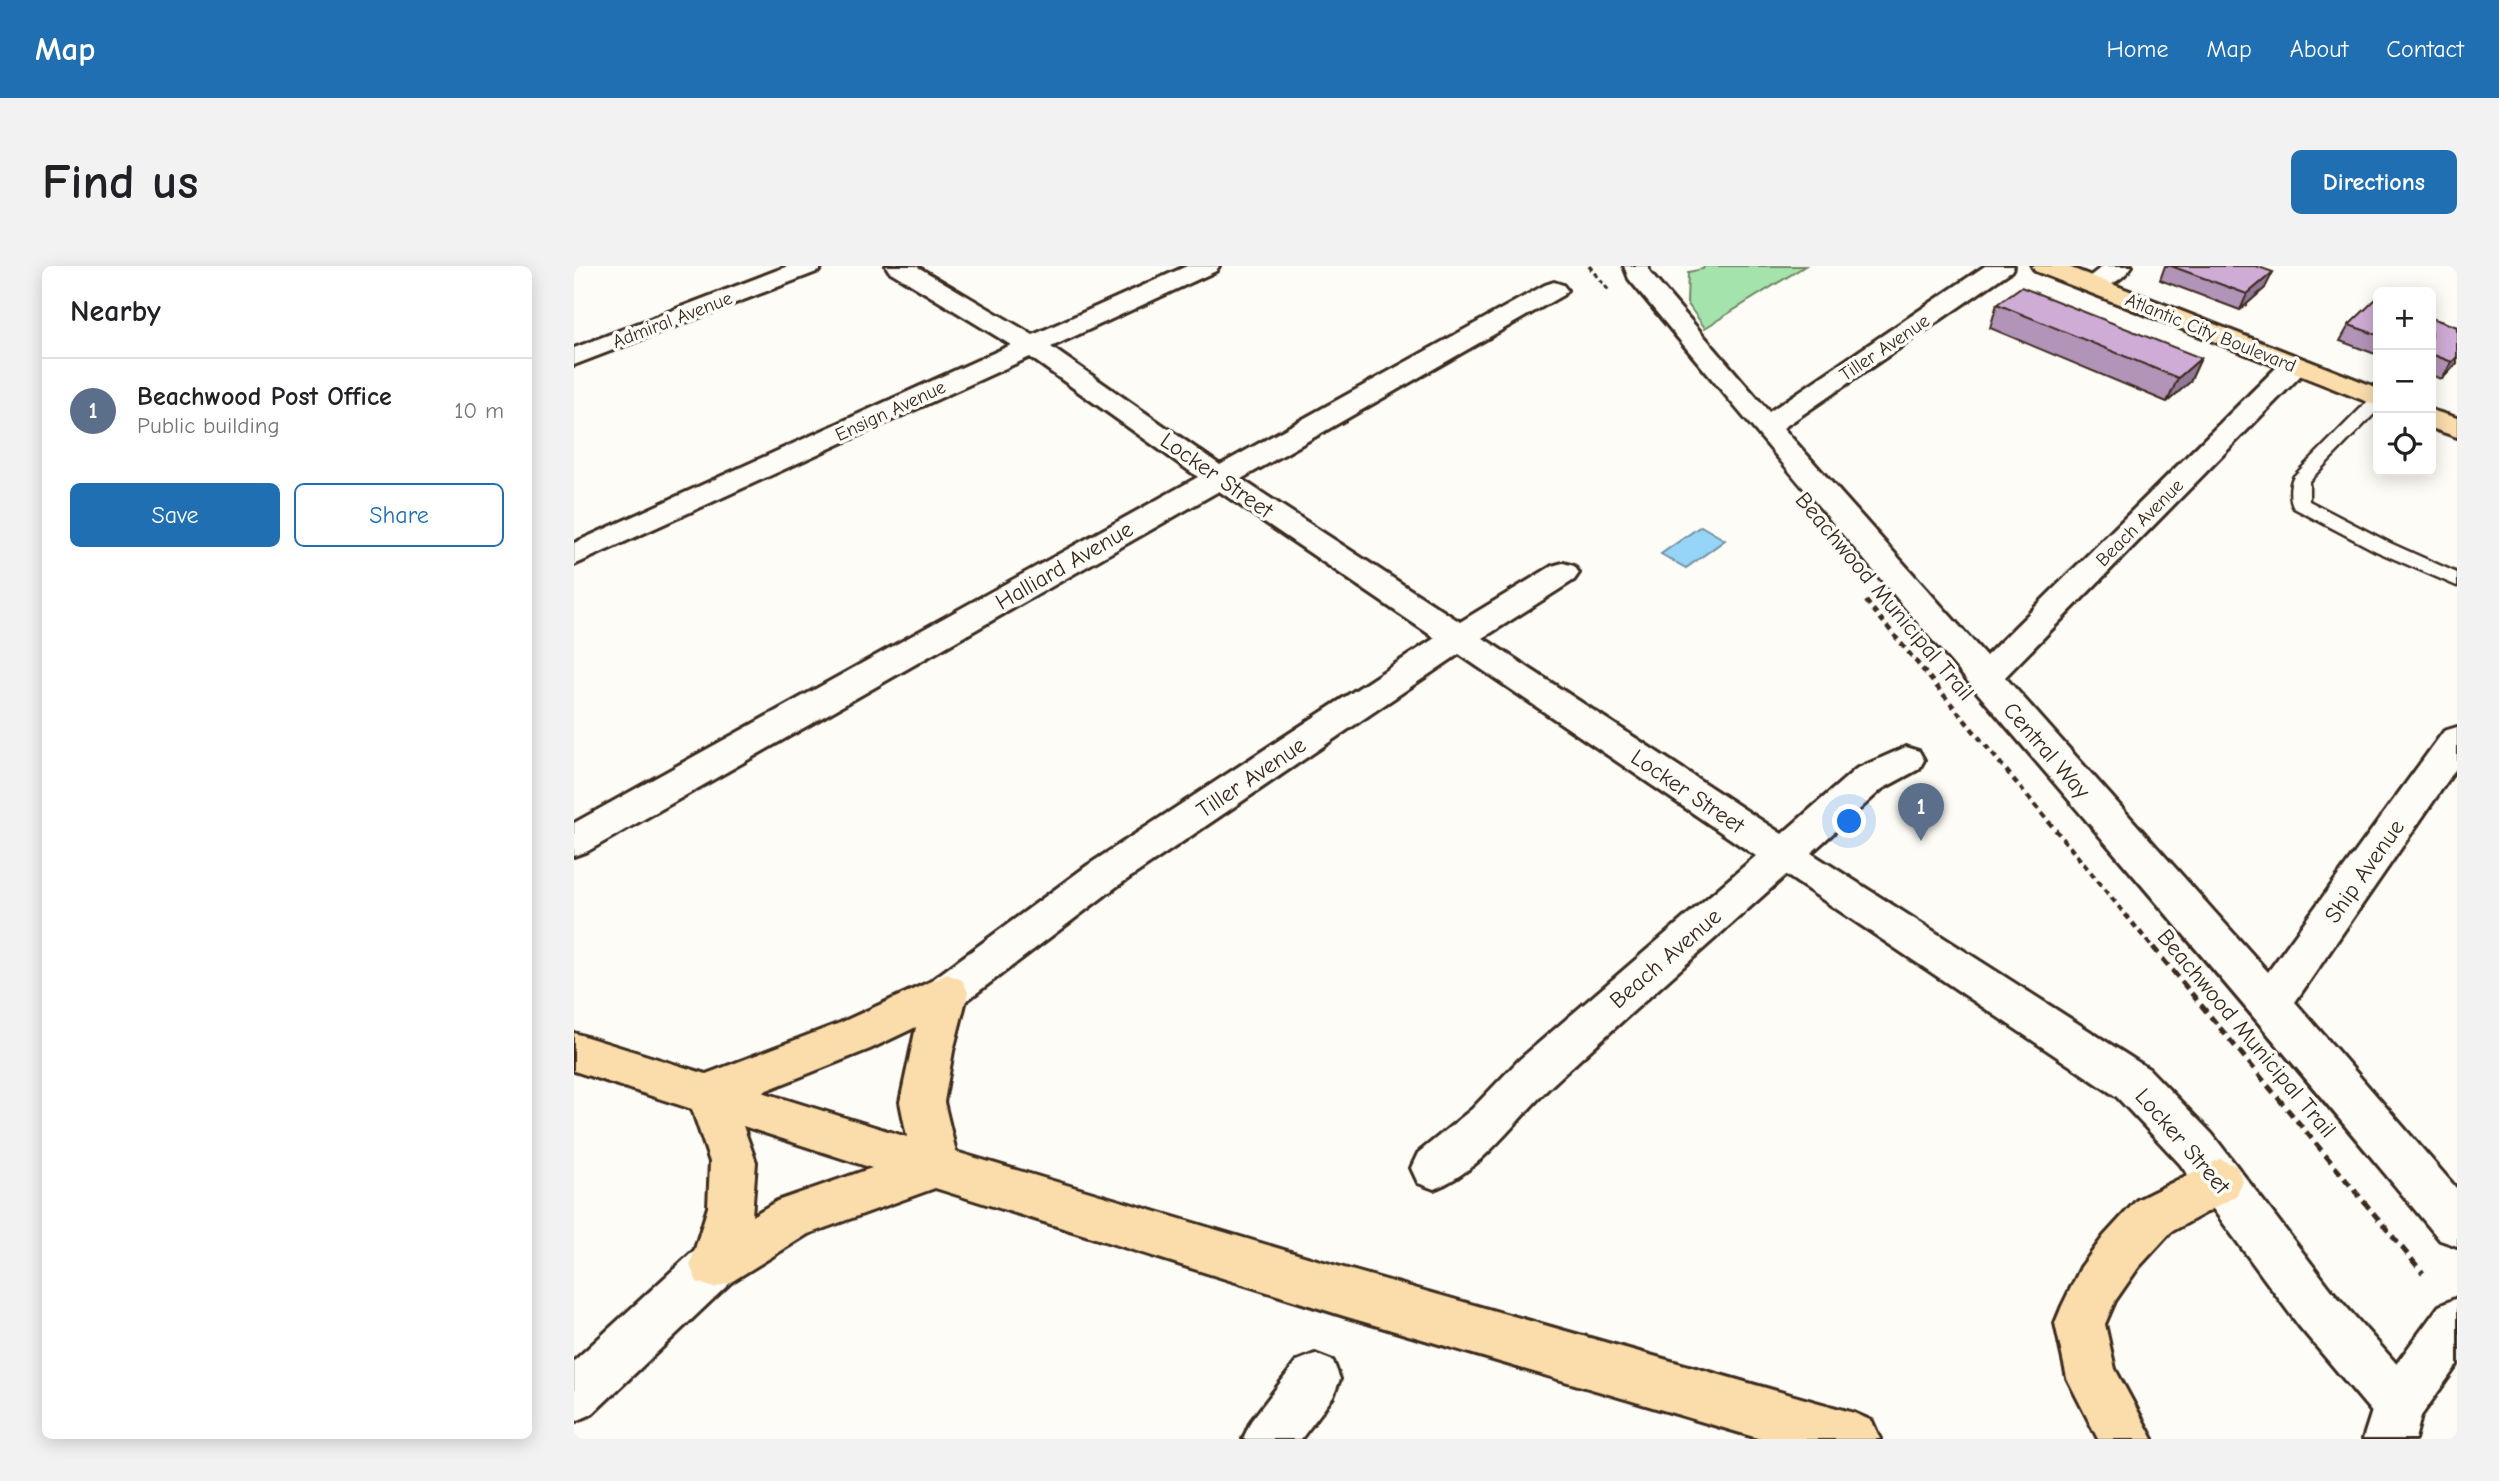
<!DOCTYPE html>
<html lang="en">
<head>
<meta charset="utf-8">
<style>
	body { margin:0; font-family:"Comic Neue",sans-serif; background:#f2f2f2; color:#202124 }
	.controls { position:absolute; right:21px; top:21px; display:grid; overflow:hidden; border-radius:10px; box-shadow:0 4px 18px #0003 }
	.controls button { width:63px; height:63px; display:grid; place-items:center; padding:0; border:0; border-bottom:2px solid #e0e0e0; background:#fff; color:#202124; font:35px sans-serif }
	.you { position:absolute; left:1276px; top:556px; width:24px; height:24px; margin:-18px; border:5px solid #fff; border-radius:50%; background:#1a73e8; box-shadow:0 0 0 10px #1a73e833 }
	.badge { display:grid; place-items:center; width:46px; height:46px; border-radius:50%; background:#1f6fb2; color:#fff; font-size:23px; font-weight:700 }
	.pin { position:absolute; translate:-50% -58px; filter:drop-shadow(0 2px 4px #0008) }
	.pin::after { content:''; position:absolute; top:37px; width:24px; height:21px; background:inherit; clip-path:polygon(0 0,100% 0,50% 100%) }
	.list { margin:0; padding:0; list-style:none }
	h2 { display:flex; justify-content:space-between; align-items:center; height:91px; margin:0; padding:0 28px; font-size:30px }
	h2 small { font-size:23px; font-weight:400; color:#757577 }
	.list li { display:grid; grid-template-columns:46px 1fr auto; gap:21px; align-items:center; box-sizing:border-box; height:105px; padding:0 28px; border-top:2px solid #e0e0e0 }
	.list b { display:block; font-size:26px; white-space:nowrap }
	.list p { margin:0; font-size:23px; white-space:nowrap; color:#757577 }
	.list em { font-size:23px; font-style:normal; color:#757577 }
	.actions { display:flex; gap:14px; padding:21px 28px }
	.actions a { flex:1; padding:16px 0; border:2px solid #1f6fb2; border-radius:10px; text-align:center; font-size:24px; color:#1f6fb2 }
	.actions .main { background:#1f6fb2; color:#fff }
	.icon { flex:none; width:38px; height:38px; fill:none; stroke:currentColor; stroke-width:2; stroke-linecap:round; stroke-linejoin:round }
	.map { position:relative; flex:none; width:1883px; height:1173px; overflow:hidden; border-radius:10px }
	header { display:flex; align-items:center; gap:42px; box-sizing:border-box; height:98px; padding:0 35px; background:#1f6fb2; color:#fff }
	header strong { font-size:33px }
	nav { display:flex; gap:38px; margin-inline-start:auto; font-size:24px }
	.intro { display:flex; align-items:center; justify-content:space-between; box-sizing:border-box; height:168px; padding:0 42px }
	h1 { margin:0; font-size:49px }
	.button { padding:18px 32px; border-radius:10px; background:#1f6fb2; color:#fff; font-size:24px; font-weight:700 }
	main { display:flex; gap:42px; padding:0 42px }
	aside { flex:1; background:#fff; border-radius:10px; box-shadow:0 4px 18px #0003 }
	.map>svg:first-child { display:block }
	.green { fill:#a4e3ac; stroke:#708665; stroke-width:2 }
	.water { fill:#96d5f7; stroke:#7291a0; stroke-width:2 }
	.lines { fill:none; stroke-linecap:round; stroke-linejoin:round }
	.lane-casing { stroke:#3b2a1e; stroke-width:5 }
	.street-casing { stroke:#3b2a1e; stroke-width:6 }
	.secondary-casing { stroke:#3b2a1e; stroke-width:6 }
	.primary-casing { stroke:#3b2a1e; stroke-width:6 }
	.highway-casing { stroke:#3b2a1e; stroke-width:6 }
	.path-far2 { stroke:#3b2a1e; stroke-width:3.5; stroke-dasharray:5 3.5; stroke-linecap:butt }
	.path-far1 { stroke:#3b2a1e; stroke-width:4.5; stroke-dasharray:6 5; stroke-linecap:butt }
	.path { stroke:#3b2a1e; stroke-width:5; stroke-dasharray:9 6; stroke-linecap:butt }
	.lane { fill:#fdfcf7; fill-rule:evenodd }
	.street { fill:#fdfcf7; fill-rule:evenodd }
	.secondary { fill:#fdfcf7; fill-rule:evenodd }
	.primary { fill:#faddab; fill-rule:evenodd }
	.highway { fill:#faddab; fill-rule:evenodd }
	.wall { fill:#b294b8; stroke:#3b2a1e; stroke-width:2 }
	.shaded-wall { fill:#917896; stroke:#3b2a1e; stroke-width:2 }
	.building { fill:#cfacd6; stroke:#3b2a1e; stroke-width:2 }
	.labels { text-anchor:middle; stroke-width:7; stroke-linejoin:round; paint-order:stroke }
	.far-street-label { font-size:19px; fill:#3b2a1e; stroke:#fdfcf7 }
	.street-label { font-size:23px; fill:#3b2a1e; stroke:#fdfcf7 }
</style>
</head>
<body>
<header>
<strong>Map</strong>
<nav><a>Home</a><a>Map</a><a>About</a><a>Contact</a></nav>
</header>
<div class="intro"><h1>Find us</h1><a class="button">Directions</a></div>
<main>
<aside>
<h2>Nearby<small></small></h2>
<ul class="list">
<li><span class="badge" style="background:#5c6f8a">1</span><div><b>Beachwood Post Office</b><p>Public building</p></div><em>10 m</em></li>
</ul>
<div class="actions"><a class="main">Save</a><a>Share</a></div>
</aside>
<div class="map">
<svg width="1883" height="1173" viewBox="0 0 1883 1173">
	<rect width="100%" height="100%" fill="#fdfcf7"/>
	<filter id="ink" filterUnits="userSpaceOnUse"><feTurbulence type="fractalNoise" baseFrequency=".0143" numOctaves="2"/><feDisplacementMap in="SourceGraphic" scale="14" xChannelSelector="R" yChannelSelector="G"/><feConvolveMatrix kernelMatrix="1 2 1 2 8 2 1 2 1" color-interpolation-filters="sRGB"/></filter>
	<g filter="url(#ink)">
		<path class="green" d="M1130,0h101l-100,62 -18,-25 1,-31 15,-3z"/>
		<path class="water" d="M1127,260l24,14 -39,28 -25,-14z"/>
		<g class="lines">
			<defs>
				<path id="lane" d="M1804,130v14l-69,71v20l81,42 67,30v13l-81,-35 -82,-43c-5,-7 -5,-25 0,-32l78,-79z"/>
				<path id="street" d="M312,0h30l117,69 154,-69h32l-3,5 -165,76 169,118 325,-180 9,-3 9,3 4,5 -4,5 -322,184 219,143 92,-56 11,-3 11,3 5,7 -5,7 -91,58 299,196 74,-65 50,-22 13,4 5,9 -5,9 -37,20 -71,64 338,216 63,65 121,158 83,94 8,18 -8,18 -18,8 -18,-8 -81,-96 -119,-162 -63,-67 -331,-222c-78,70 -157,139 -234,210 -37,35 -69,85 -118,104l-16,-6 -7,-15 7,-15 54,-44 47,-49 237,-204 -297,-202 -343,233 -154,117 -15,6 -15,-6 -6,-12 6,-12 156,-115 347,-227 -216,-147 -631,360 -14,5v-33l624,-346 -168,-120 -456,208v-22l437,-198 -122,-74z
					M1050,0h24l2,7 119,139 216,-146h29l-3,5 -228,157 203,228 298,-296 10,-2 10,2 4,6 -4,6 -299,305 263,295 176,-241 13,-4v40l-162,235 162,187v57l-17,-6c-267,-324 -544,-637 -811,-961z
					M1529,0h29c-9,14 -31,28 -48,23l-4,-5z
					M140,976l17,6 7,17 -7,17 -139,132 -18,8v-61l123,-113z
					M741,1088l18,7 7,18 -7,18 -32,42h-58l8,-18 46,-60z"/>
				<path id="secondary" d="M214,0h34l-3,5 -245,94v-17z
					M1883,1032v67l-36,51 -6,23h-52l17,-53 59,-80z"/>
				<path id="primary" d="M1458,0h34l312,122v18l-343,-135z
					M1857,144l26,8v19l-26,-9z"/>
				<path id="highway" d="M373,708l15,6 6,12 -15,59 -9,51 12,50 388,116 510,145 18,8 8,18h-119l-417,-123 -409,-128 -127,46 -77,48 -17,6 -17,-6 -7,-17 18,-58 2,-45 -18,-53 -118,-38v-38l132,41 134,-51zM342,761l-16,75 7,35 -145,-45 108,-43zM169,860l129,42 -95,33 -25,15 4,-54z
					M1646,893l16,7 7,15 -7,15 -65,36 -33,36 -23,33 -10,23 10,45 38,70h-55l-31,-61 -12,-55 7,-17 19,-39 23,-31 33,-36z"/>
			</defs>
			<use href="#lane" class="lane-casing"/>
			<use href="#street" class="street-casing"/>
			<use href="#secondary" class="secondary-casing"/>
			<use href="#primary" class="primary-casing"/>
			<use href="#highway" class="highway-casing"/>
			<path class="path-far2" d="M1015,0l19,24"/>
			<path class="path-far1" d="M1292,335l288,348"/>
			<path class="path" d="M1579,681l270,326"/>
			<use href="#lane" class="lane"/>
			<use href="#street" class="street"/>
			<use href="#secondary" class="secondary"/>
			<use href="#primary" class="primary"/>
			<use href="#highway" class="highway"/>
		</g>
		<path class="wall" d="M1591,0h91l9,22 -25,22 -80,-30z
			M1804,31v58l-38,-14 9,-16z
			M1423,38l204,54 -11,24 -23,20 -177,-74z
			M1857,52l26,9v36l-15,16 -11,-4z"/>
		<path class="shaded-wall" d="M1699,6l-8,16 -25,22 7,-16z
			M1883,91v6l-15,16 10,-17z
			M1627,92l-11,24 -23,20 11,-24z"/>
		<path class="building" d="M1597,0h85l17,6 -26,22z
			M1447,21l180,71 -23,20 -181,-74z
			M1804,31v38l-29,-10z
			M1857,52l26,9v30l-5,5 -21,-8z"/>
	</g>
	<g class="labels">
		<g class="far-street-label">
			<text transform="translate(98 53) rotate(-21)" y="7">Admiral Avenue</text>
			<text transform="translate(1637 66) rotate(22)" y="7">Atlantic City Boulevard</text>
			<text transform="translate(1310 81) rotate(-34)" y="7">Tiller Avenue</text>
			<text transform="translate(316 144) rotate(-25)" y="7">Ensign Avenue</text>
			<text transform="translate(1565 256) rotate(-45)" y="7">Beach Avenue</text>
		</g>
		<g class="street-label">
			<text transform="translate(643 209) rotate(35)" y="8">Locker Street</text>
			<text transform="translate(490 299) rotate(-30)" y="8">Halliard Avenue</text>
			<text transform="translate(1311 330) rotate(50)" y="8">Beachwood Municipal Trail</text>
			<text transform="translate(1473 484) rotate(49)" y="8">Central Way</text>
			<text transform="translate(677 511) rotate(-34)" y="8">Tiller Avenue</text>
			<text transform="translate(1114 525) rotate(34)" y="8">Locker Street</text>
			<text transform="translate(1790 605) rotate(-55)" y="8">Ship Avenue</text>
			<text transform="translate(1091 692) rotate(-41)" y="8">Beach Avenue</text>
			<text transform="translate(1673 767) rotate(50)" y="8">Beachwood Municipal Trail</text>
			<text transform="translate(1609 875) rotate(49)" y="8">Locker Street</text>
		</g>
	</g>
</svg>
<div class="controls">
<button>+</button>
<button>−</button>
<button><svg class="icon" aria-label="locate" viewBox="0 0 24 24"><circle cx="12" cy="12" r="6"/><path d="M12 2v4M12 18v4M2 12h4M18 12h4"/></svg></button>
</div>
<div class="you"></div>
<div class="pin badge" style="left:1347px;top:575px;background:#5c6f8a">1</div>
</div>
</main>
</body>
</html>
